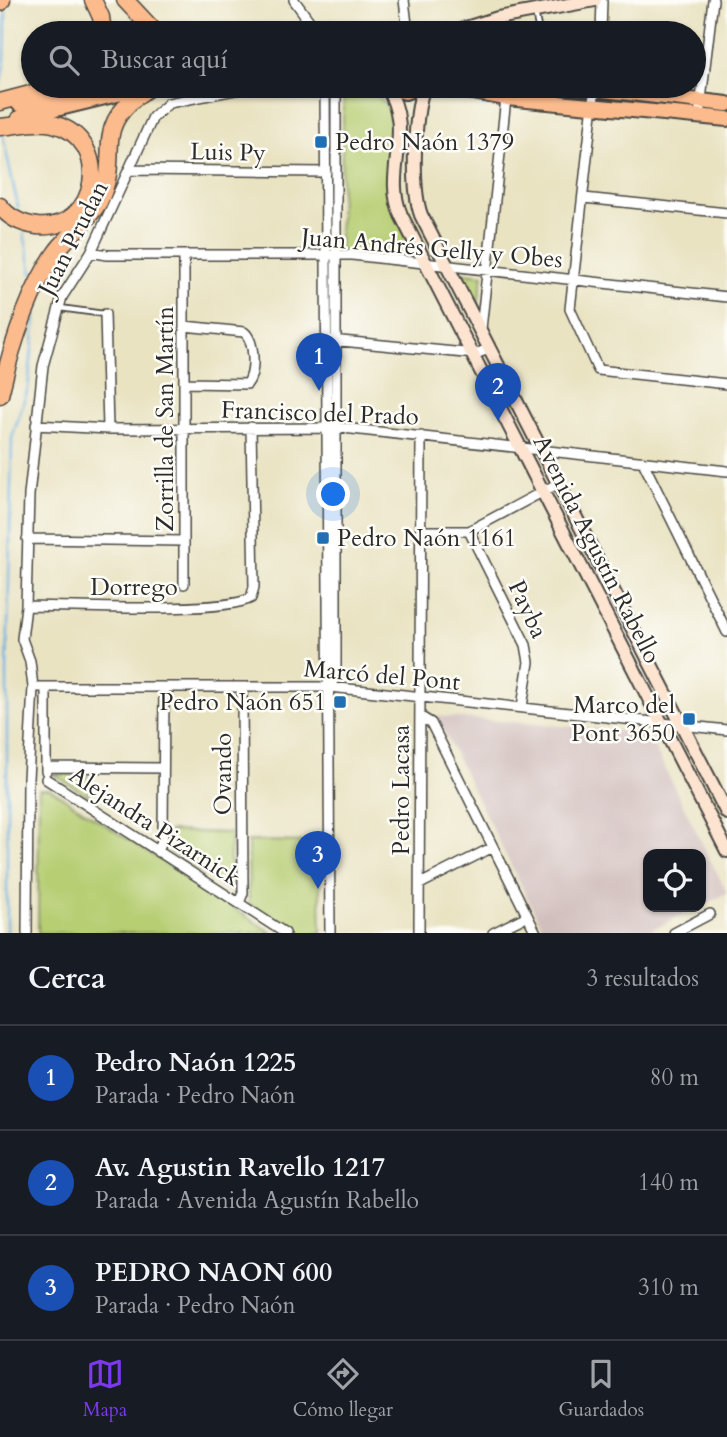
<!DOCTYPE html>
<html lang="es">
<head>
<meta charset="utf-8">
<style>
	body { margin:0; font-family:Cardo,serif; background:#242831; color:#f1f3f6 }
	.controls { position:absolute; right:21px; bottom:21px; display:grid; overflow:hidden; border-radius:14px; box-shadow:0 2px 5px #0004 }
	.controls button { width:63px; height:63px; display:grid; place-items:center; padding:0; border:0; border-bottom:2px solid #363941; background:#171b24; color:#f1f3f6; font:35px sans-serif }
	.you { position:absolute; left:334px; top:495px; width:24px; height:24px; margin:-18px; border:5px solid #fff; border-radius:50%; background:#1a73e8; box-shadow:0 0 0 10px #1a73e833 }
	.badge { display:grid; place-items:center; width:46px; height:46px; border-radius:50%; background:#7c3aed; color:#fff; font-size:23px; font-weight:700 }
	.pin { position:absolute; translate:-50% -58px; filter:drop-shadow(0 2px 4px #0008) }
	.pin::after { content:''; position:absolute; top:37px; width:24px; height:21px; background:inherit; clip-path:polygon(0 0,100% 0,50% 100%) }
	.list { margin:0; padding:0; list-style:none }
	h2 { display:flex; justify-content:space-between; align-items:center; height:91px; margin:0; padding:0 28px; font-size:30px }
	h2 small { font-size:23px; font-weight:400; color:#9ea1a6 }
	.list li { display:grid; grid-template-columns:46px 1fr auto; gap:21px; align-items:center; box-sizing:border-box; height:105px; padding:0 28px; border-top:2px solid #363941 }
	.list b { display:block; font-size:26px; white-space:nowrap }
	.list p { margin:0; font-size:23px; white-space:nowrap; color:#9ea1a6 }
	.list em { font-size:23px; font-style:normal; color:#9ea1a6 }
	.icon { flex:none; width:38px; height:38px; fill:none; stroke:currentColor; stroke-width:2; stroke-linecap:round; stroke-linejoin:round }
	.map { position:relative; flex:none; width:727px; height:933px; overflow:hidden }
	.search { position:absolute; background:#171b24; box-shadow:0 2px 5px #0004; left:21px; right:21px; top:21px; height:77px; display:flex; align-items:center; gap:18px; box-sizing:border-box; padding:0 24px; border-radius:38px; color:#9ea1a6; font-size:26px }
	.sheet { height:406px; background:#171b24 }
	nav { display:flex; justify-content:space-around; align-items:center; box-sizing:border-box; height:98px; border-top:2px solid #363941; background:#171b24; font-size:19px; color:#9ea1a6 }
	nav a { display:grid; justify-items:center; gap:4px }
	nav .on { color:#7c3aed }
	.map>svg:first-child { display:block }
	.industrial { fill:#d1bfbe }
	.green { fill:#b7ce73; stroke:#717c4f; stroke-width:2 }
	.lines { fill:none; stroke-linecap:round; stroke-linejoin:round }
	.stream { stroke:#6cafe1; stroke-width:2.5 }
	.service-casing { stroke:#484742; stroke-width:8 }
	.minor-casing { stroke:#484742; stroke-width:12 }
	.secondary-casing { stroke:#484742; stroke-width:16 }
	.primary-casing { stroke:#484742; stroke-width:18 }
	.motorway-casing { stroke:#484742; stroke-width:19 }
	.service { stroke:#fff; stroke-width:4.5 }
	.minor { stroke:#fff; stroke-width:9 }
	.secondary { stroke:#fde4d1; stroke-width:12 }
	.primary { stroke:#fbbb8d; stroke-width:14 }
	.motorway { stroke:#fbbb8d; stroke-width:16 }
	.poi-dot { fill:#1f6fb2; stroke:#fdfcf7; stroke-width:2.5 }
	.labels { text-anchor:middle; stroke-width:5; stroke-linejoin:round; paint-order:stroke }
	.poi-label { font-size:24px; fill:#2b2b2b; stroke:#fdfcf7; text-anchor:start }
	.street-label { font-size:24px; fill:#2b2b2b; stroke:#fdfcf7 }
</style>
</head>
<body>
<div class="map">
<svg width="727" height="933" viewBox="0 0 727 933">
	<rect width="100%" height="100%" fill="#fdfcf7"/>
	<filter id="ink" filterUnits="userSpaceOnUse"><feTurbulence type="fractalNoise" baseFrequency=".0143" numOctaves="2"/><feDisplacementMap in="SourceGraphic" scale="14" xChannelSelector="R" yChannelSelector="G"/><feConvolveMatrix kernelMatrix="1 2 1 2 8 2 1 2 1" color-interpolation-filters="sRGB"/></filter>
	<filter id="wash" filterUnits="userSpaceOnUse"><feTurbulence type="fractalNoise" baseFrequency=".00686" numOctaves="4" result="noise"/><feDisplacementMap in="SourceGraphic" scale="28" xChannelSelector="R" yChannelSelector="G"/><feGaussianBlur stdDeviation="1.57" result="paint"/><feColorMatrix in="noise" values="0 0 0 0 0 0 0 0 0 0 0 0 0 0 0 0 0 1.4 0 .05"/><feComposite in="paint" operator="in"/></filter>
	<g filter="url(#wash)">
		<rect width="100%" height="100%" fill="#e9e3c2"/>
		<path class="industrial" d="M436,716l211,17 80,160 -26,13v-52h-53v53h50l-53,26h-100z"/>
		<path class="green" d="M344,86l25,1 20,21 6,12 -5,80 27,52 -4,6 -74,-8z
			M454,272l29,3 -7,41z
			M53,774l35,1v21z
			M39,789h11l222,144h-234z
			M170,831l60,2v58l-60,-39z
			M248,841l71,1 2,91h-29l-43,-29z"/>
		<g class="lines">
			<path class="stream" d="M0,86l5,-28 1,-46
				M2,132l16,75
				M24,233l8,41
				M7,933v-260l5,-235 16,-50 8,-75"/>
		</g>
	</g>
	<g filter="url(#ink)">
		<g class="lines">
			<defs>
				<path id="service" d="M535,12l3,15 -3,6
					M60,308l44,6"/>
				<path id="minor" d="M294,0l24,33
					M404,0l4,33
					M299,33l6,-16
					M601,33l1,-33
					M325,86l5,847
					M595,86l-25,223 28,61 129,14
					M699,116l14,-116
					M129,170l197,2
					M584,198l143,15
					M91,252l16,3h245l375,42
					M184,255v329
					M105,314l3,115
					M184,326l60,6c11,9 12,41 3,52l-62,-1
					M481,329l25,-231
					M331,340l144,14 14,-5
					M36,425l72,4 235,-1 384,43
					M643,462l84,170
					M420,531h49l88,-47
					M469,531l57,114 3,17 -7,45
					M27,539l157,2
					M26,606c40,0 198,8 225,-8l3,-11 -3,-160
					M33,687h297l397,43
					M46,687v84
					M330,687l6,-13v-588
					M421,717l10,6 105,210
					M46,767l116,1
					M46,779l239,154
					M158,852l5,-14 1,-150
					M420,884l71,-36
					M239,903l4,-10 -1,-206
					M27,933l1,-154 5,-92 -3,-26 -8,-22 4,-33 3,-111 14,-129 19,-69 29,-45 62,-135 16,-14 86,-17
					M419,933l2,-497
					M493,933l34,-17
					M674,933l36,-19"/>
				<path id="secondary" d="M450,33l48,-15 97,-18
					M386,86c30,46 -4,85 15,129l326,636
					M424,86c-10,28 -13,101 -3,129l306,598"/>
				<path id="primary" d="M388,86l17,6 16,-6
					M569,86l158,18
					M415,89l23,-3 68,12 221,21
					M19,104l89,-18
					M19,118l131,-32"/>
				<path id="motorway" d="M93,0l8,17 2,16
					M125,0l31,33
					M0,3l2,-3
					M0,102l61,-16
					M0,127c17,-1 36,-7 53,-3 61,15 46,108 -16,102 -15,-2 -28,-8 -37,-20
					M0,395c11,-47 27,-100 54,-140 13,-20 34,-33 45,-53 26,-52 -14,-72 52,-116"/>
			</defs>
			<use href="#service" class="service-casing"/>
			<use href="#minor" class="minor-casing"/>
			<use href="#secondary" class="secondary-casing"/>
			<use href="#primary" class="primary-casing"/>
			<use href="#motorway" class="motorway-casing"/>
			<use href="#service" class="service"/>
			<use href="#minor" class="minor"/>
			<use href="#secondary" class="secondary"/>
			<use href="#primary" class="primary"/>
			<use href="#motorway" class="motorway"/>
		</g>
	</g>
	<g class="poi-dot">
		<rect x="314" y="135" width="14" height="14" rx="3.5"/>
		<rect x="316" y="531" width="14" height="14" rx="3.5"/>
		<rect x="333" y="695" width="14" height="14" rx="3.5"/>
		<rect x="682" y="712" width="14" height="14" rx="3.5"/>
	</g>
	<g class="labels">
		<g class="poi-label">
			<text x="335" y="150">Pedro Naón 1379</text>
			<text x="337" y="546">Pedro Naón 1161</text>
			<text x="326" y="710" text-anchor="end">Pedro Naón 651</text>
			<text x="675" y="713" text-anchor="end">Marco del<tspan x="675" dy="28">Pont 3650</tspan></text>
		</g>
		<g class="street-label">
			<text transform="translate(228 152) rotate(1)" y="8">Luis Py</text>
			<text transform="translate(73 238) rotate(-63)" y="8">Juan Prudan</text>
			<text transform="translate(432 248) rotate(5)" y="8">Juan Andrés Gelly y Obes</text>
			<text transform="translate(320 413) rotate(2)" y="8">Francisco del Prado</text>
			<text transform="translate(165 419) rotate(-90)" y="8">Zorrilla de San Martín</text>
			<text transform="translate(597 549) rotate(63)" y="8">Avenida Agustín Rabello</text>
			<text x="134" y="595">Dorrego</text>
			<text transform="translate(528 609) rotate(65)" y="8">Payba</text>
			<text transform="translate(382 675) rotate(5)" y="8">Marcó del Pont</text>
			<text transform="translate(223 774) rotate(-90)" y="8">Ovando</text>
			<text transform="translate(401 790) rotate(-90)" y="8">Pedro Lacasa</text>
			<text transform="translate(155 826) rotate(33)" y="8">Alejandra Pizarnick</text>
		</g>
	</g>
</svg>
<div class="controls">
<button><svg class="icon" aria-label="locate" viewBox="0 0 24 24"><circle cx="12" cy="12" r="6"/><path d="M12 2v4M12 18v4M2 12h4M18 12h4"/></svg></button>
</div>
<div class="you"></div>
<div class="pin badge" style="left:319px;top:391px;background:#1a4fb4">1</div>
<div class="pin badge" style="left:498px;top:421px;background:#1a4fb4">2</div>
<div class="pin badge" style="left:318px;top:889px;background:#1a4fb4">3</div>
<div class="search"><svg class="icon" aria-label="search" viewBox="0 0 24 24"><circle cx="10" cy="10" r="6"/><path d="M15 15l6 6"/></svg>Buscar aquí</div>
</div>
<section class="sheet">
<h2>Cerca<small>3 resultados</small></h2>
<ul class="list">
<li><span class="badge" style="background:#1a4fb4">1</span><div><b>Pedro Naón 1225</b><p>Parada · Pedro Naón</p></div><em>80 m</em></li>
<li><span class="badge" style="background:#1a4fb4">2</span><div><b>Av. Agustin Ravello 1217</b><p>Parada · Avenida Agustín Rabello</p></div><em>140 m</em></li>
<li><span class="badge" style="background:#1a4fb4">3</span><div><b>PEDRO NAON 600</b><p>Parada · Pedro Naón</p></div><em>310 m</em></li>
</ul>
</section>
<nav>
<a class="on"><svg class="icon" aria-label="map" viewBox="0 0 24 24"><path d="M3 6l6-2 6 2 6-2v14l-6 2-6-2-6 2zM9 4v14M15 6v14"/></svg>Mapa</a>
<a><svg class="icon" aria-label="directions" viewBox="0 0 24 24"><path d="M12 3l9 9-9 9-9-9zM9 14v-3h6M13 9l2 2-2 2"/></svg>Cómo llegar</a>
<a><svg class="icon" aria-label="saved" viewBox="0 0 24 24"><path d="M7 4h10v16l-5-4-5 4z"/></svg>Guardados</a>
</nav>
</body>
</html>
